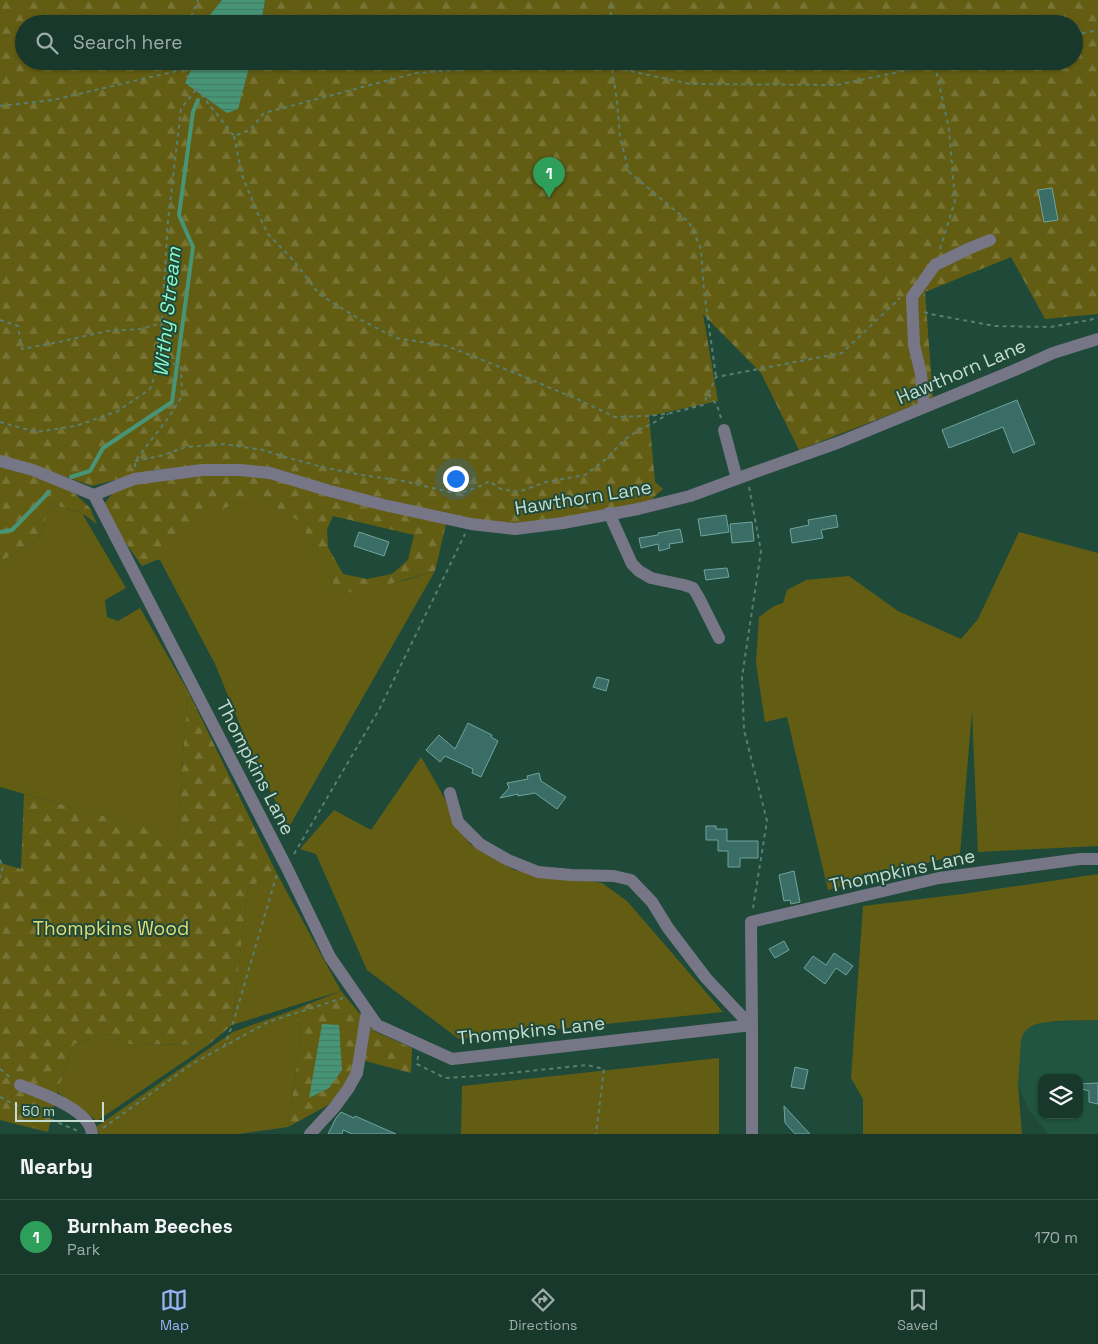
<!DOCTYPE html>
<html lang="en">
<head>
<meta charset="utf-8">
<style>
	body { margin:0; font-family:"Space Grotesk",sans-serif; background:#203f33; color:#f1f3f6 }
	.controls { position:absolute; right:15px; bottom:15px; display:grid; overflow:hidden; border-radius:10px; box-shadow:0 1px 4px #0004 }
	.controls button { width:45px; height:45px; display:grid; place-items:center; padding:0; border:0; border-bottom:1px solid #365247; background:#17382b; color:#f1f3f6; font:25px sans-serif }
	.scale { position:absolute; left:15px; bottom:12px; width:89px; box-sizing:border-box; padding-left:5px; border:2px solid #c5dcd1; border-top:0; font-size:14px; line-height:18px; white-space:nowrap; color:#c5dcd1; -webkit-text-stroke:4px #1f4a39; paint-order:stroke }
	.you { position:absolute; left:455px; top:478px; width:18px; height:18px; margin:-12px; border:4px solid #fff; border-radius:50%; background:#1a73e8; box-shadow:0 0 0 8px #1a73e833 }
	.badge { display:grid; place-items:center; width:32px; height:32px; border-radius:50%; background:#95b2f1; color:#fff; font-size:16px; font-weight:700 }
	.pin { position:absolute; translate:-50% -41px; filter:drop-shadow(0 1px 2px #0008) }
	.pin::after { content:''; position:absolute; top:26px; width:18px; height:15px; background:inherit; clip-path:polygon(0 0,100% 0,50% 100%) }
	.list { margin:0; padding:0; list-style:none }
	h2 { display:flex; justify-content:space-between; align-items:center; height:65px; margin:0; padding:0 20px; font-size:21px }
	h2 small { font-size:16px; font-weight:400; color:#9eaca9 }
	.list li { display:grid; grid-template-columns:32px 1fr auto; gap:15px; align-items:center; box-sizing:border-box; height:75px; padding:0 20px; border-top:1px solid #365247 }
	.list b { display:block; font-size:19px; white-space:nowrap }
	.list p { margin:0; font-size:16px; white-space:nowrap; color:#9eaca9 }
	.list em { font-size:16px; font-style:normal; color:#9eaca9 }
	.icon { flex:none; width:28px; height:28px; fill:none; stroke:currentColor; stroke-width:2; stroke-linecap:round; stroke-linejoin:round }
	.map { position:relative; flex:none; width:1098px; height:1134px; overflow:hidden }
	.search { position:absolute; background:#17382b; box-shadow:0 1px 4px #0004; left:15px; right:15px; top:15px; height:55px; display:flex; align-items:center; gap:12px; box-sizing:border-box; padding:0 18px; border-radius:28px; color:#9eaca9; font-size:19px }
	.sheet { height:140px; background:#17382b }
	nav { display:flex; justify-content:space-around; align-items:center; box-sizing:border-box; height:70px; border-top:1px solid #365247; background:#17382b; font-size:14px; color:#9eaca9 }
	nav a { display:grid; justify-items:center; gap:2px }
	nav .on { color:#95b2f1 }
	.map>svg:first-child { display:block }
	.built { fill:#215541; fill-rule:evenodd }
	.green { fill:#635d14 }
	.forest { fill:url(#forest-firs); fill-rule:evenodd }
	.water { fill:url(#water-rules) }
	.lines { fill:none; stroke-linecap:round; stroke-linejoin:round }
	.stream { stroke:#479576; stroke-width:4 }
	.building { fill:#3b6d67; stroke:#70a49d }
	.path { stroke:#5a7e6f; stroke-width:2; stroke-dasharray:4 4; stroke-linecap:butt }
	.minor { stroke:#767687; stroke-width:12 }
	.labels { text-anchor:middle; stroke-width:4; stroke-linejoin:round; paint-order:stroke }
	.street-label { font-size:19px; fill:#c5dcd1; stroke:#1f4a39 }
	.park-label { font-size:19px; fill:#e1da77; stroke:#1f4a39 }
	.water-label { font-size:20px; font-style:italic; fill:#8af9cb; stroke:#1f4a39 }
</style>
</head>
<body>
<div class="map">
<svg width="1098" height="1134" viewBox="0 0 1098 1134">
	<defs>
		<pattern id="forest-firs" width="22" height="20" patternUnits="userSpaceOnUse" patternTransform="scale(1.25)"><rect width="22" height="20" fill="#635d14"/><path d="M5 1l3.5 6h-7zM16 11l3.5 6h-7z" fill="#787435"/></pattern>
		<pattern id="water-rules" width="6" height="5" patternUnits="userSpaceOnUse" patternTransform="scale(1.25)"><rect width="6" height="5" fill="#479576"/><path d="M0 2.5h6" fill="none" stroke="#437c66"/></pattern>
	</defs>
	<rect width="100%" height="100%" fill="#1f4a39"/>
	<path class="built" d="M1098,1020v114h-50l-19,-24 -11,-25 3,-44 1,-7 8,-7 7,-3 12,-2zM1042,1078h37v37h-37z"/>
	<path class="green" d="M243,474l14,22 43,25 17,30 17,35 69,-5 32,-10 -146,256 -33,-63 -41,-100 -55,-104 -9,-2z
		M51,504l30,9 8,-6 3,4 -9,4 43,73 -21,12 2,17 11,4 22,-13 48,83 -11,146 -177,-50v-225l38,-23z
		M1019,532l79,21v293l-120,6 -6,-141 -12,143 -132,36 -41,-173 -22,5 -9,-59 3,-46 15,-11 9,-3 4,-13 19,-10 43,-4 49,35 63,28 17,-20z
		M421,757l10,17 39,70 44,26 88,13 25,18 96,111 -264,27 -92,-69 -51,-116 -16,-5 34,-39 37,20z
		M276,872l65,119 -109,34 16,-137z
		M1098,874v146c-17,1 -52,-1 -66,6 -6,3 -10,8 -11,15l-3,44 4,49h-159v-35l-12,-21 12,-172 100,-12z
		M296,1009l5,27 -13,91 -50,7h-139l-3,-7 137,-95z
		M107,1034l22,10 79,1 -111,76 -40,-29 17,-48z
		M719,1058v76h-258l1,-48z"/>
	<path class="forest" d="M0,0h222l-17,21v3h-181v37h171l-10,22 62,-8 5,-14h822v-37h-813l4,-24h833v314l-53,5 -34,-62 -86,35 8,106 -134,52 -38,-77 -58,-59 15,87 -69,15 6,66 8,7 -9,8 -2,5 -120,23 -63,-6 -234,-55 -81,6 -62,16 -57,-20 -35,-10z
		M0,467l53,14 21,12 15,14 8,17 -15,-11 -31,-9 -13,35 -38,23z
		M243,474l30,4 173,46 -11,47 -80,23 -21,-8 -17,-35 -18,-30 -46,-27 -42,21 -52,44 -17,7 -22,-31 -17,-30 10,-12 14,-7 45,-10zM333,516l81,19 -6,25 -16,14 -25,5 -24,-5 -15,-27 -1,-18z
		M188,691l88,181 -28,16 -16,137 -24,20 -79,-1 -22,-10 -33,10 -17,48 -9,40 -48,-12v-257l21,6 3,-75 153,42z
		M341,991l33,40 38,17 -1,25 -46,-12 -13,31 -64,35 13,-91 -5,-27z"/>
	<path class="water" d="M222,0h43l-4,24h-56v-3z
		M195,61h57l-5,14 -9,34 -11,4 -42,-30z
		M322,1024l17,1 3,45 -13,18 -20,10z"/>
	<g class="lines">
		<path class="stream" d="M71,477l19,-6 13,-23 69,-46 21,-155 -14,-32 14,-103 5,-12
			M0,532l12,-2 37,-38"/>
	</g>
	<path class="building" d="M1052,188l6,32 -14,2 -6,-32z
		M1017,400l18,44 -22,9 -10,-26 -54,21 -7,-18z
		M726,515l3,17 -28,4 -3,-17z
		M836,515l2,12 -17,3 2,8 -31,5 -2,-14 19,-4 -1,-5z
		M752,522l2,19 -22,2 -2,-19z
		M680,529l3,13 -14,2 1,4 -11,3 -1,-7 -17,4 -2,-10 19,-3v-2z
		M359,532l30,10 -5,14 -30,-10z
		M727,568l2,9 -23,3 -2,-10z
		M597,677l12,3 -3,11 -13,-4z
		M468,723l24,12 -1,2 7,4 -17,36 -9,-4 1,-4 -28,-13 -5,6 -14,-12 13,-15 16,14z
		M539,773l2,8 25,16 -9,12 -22,-16 -17,3v-2l-18,4 9,-10 -2,-5 21,-4 -1,-3z
		M706,826h10v3h11v12h31v17h-18v9h-12v-16h-10v-11h-12z
		M794,871l6,31 -9,2 -1,-4 -6,1 -5,-26z
		M784,941l5,9 -14,8 -6,-9z
		M834,953l19,13 -7,9 -10,-7 -11,16 -21,-16 9,-12 13,9z
		M795,1067l13,3 -4,19 -13,-2z
		M1098,1083v21l-9,-2v-11l-10,-3v-4z
		M784,1106l26,28h-15l-10,-11z
		M341,1112l13,6 1,-2 41,18h-44l-9,-4 -1,4h-14l8,-16z"/>
	<g class="lines">
		<path class="path" d="M188,24l10,-24
			M610,24l2,-24
			M1074,35l24,-5
			M182,61v9l52,66 16,-6 14,-17 152,-40 153,-12
			M592,61l20,6 78,17 147,1 114,-24
			M611,61l6,40 3,36 9,35 60,50 12,27 3,42 12,86
			M935,65l14,64 6,72 -15,48
			M0,106l53,-6 128,-30
			M234,136l8,39 15,37 11,22 26,27 25,33 40,25 37,19 51,8 73,29 59,25 36,17 34,-1 22,-3 32,-8 13,-28 126,-24 58,-55
			M924,312l6,2 65,12 55,1 40,-7 8,-3
			M0,320l18,6 4,23 37,-7 48,-11 34,-2 21,-6
			M708,394l9,11 4,13
			M0,422l36,10 40,-6 42,-15 32,-22 9,-25 9,-143 13,-112 16,-21
			M135,461l25,-5 26,-9 38,-3 39,6 22,7 41,11 36,7 41,6 55,13 25,-9 6,-4 12,8 17,3 28,-10 39,-7 21,-16 19,-20 17,-11 8,-3 18,-11
			M135,467v-6l34,-44 13,-21 -1,-29 -20,-9
			M749,487l12,64 -19,126 2,53 23,91 -14,87
			M294,854l86,-146 85,-174
			M0,860l3,6 -3,12
			M224,1047l9,-24 43,-146 2,-1
			M418,1056l-1,8 28,14 46,-3 96,-10 17,4 -8,65
			M0,1069l10,8
			M0,1097l14,7 64,27
			M103,1128l89,-64 76,-42 75,-24"/>
		<path class="minor" d="M924,407l-3,-33 -7,-29 -2,-48 23,-32 33,-16 22,-9
			M724,430l13,49
			M0,461l33,9 61,25 40,-16 68,-9h38l30,3 60,18 54,14 87,19 44,5 48,-6 75,-14 52,-13 57,-21 93,-33 175,-72 38,-17 45,-14
			M94,495l192,371 44,91 47,68 75,34 300,-34 -1,-103 188,-44 141,-19h18
			M609,513l23,51 7,7 12,7 33,7 9,3 6,10 20,40
			M450,793l8,29 22,22 28,16 30,12 33,3 43,1 17,4 21,22 16,26 38,50 44,47
			M752,1025v109
			M20,1085c20,8 70,24 72,49
			M310,1134l24,-26 14,-19 9,-16 10,-62"/>
	</g>
	<g class="labels">
		<g class="street-label">
			<text transform="translate(961 371) rotate(-23)" y="7">Hawthorn Lane</text>
			<text transform="translate(583 497) rotate(-9)" y="7">Hawthorn Lane</text>
			<text transform="translate(256 767) rotate(63)" y="7">Thompkins Lane</text>
			<text transform="translate(902 870) rotate(-12)" y="7">Thompkins Lane</text>
			<text transform="translate(531 1030) rotate(-6)" y="7">Thompkins Lane</text>
		</g>
		<g class="park-label">
			<text x="111" y="935">Thompkins Wood</text>
		</g>
		<g class="water-label">
			<text transform="translate(167 312) rotate(-84)" y="7">Withy Stream</text>
		</g>
	</g>
</svg>
<div class="controls">
<button><svg class="icon" aria-label="layers" viewBox="0 0 24 24"><path d="M12 4l9 5-9 5-9-5zM3 14l9 5 9-5"/></svg></button>
</div>
<div class="scale">50 m</div>
<div class="you"></div>
<div class="pin badge" style="left:549px;top:198px;background:#2e9e5b">1</div>
<div class="search"><svg class="icon" aria-label="search" viewBox="0 0 24 24"><circle cx="10" cy="10" r="6"/><path d="M15 15l6 6"/></svg>Search here</div>
</div>
<section class="sheet">
<h2>Nearby<small></small></h2>
<ul class="list">
<li><span class="badge" style="background:#2e9e5b">1</span><div><b>Burnham Beeches</b><p>Park</p></div><em>170 m</em></li>
</ul>
</section>
<nav>
<a class="on"><svg class="icon" aria-label="map" viewBox="0 0 24 24"><path d="M3 6l6-2 6 2 6-2v14l-6 2-6-2-6 2zM9 4v14M15 6v14"/></svg>Map</a>
<a><svg class="icon" aria-label="directions" viewBox="0 0 24 24"><path d="M12 3l9 9-9 9-9-9zM9 14v-3h6M13 9l2 2-2 2"/></svg>Directions</a>
<a><svg class="icon" aria-label="saved" viewBox="0 0 24 24"><path d="M7 4h10v16l-5-4-5 4z"/></svg>Saved</a>
</nav>
</body>
</html>
